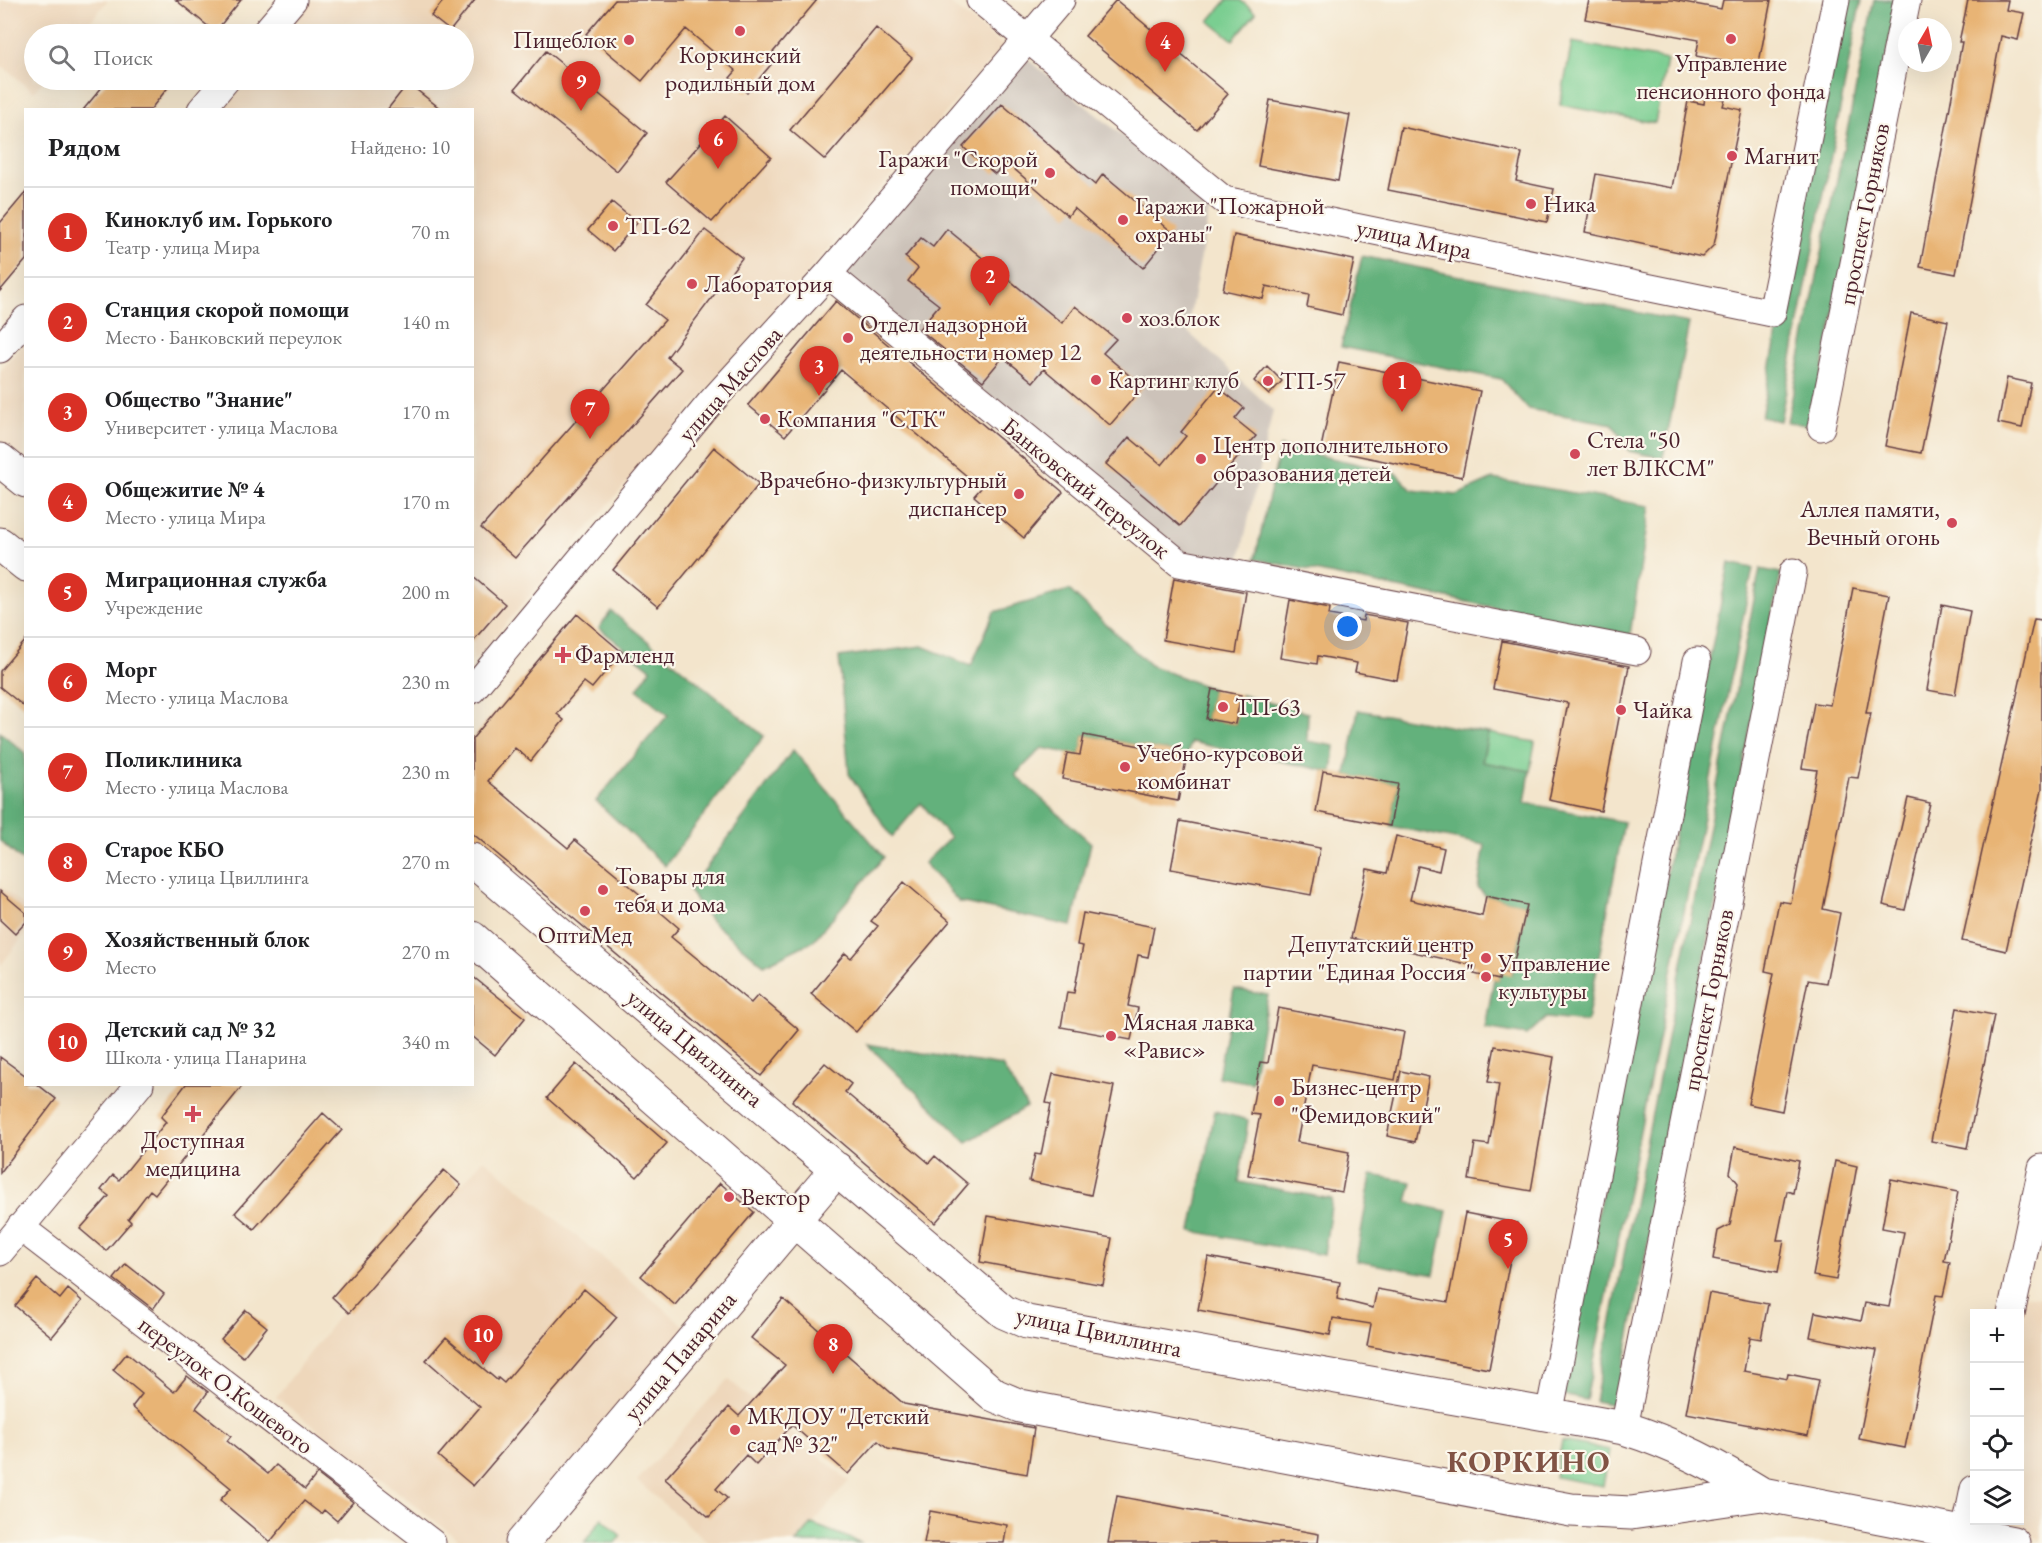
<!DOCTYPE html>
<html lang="ru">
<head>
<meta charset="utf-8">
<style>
	body { margin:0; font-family:"EB Garamond",serif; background:#f2f2f2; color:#202124 }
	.controls { position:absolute; right:18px; bottom:18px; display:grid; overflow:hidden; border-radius:0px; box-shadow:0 6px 24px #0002 }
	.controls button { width:54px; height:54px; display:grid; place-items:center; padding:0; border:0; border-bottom:2px solid #e0e0e0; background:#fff; color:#202124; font:30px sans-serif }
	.compass { position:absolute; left:1898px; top:18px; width:54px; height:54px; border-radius:50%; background:#fff; box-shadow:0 6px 24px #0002; rotate:9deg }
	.you { position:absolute; left:1348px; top:627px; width:21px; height:21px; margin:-15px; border:4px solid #fff; border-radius:50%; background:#1a73e8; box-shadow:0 0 0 9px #1a73e833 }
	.badge { display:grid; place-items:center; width:39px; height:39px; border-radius:50%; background:#d93025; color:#fff; font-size:20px; font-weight:700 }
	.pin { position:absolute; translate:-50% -50px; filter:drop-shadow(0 2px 3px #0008) }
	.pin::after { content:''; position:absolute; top:32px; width:21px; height:18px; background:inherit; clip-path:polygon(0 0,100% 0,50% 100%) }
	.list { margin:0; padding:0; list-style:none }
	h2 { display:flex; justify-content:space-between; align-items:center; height:78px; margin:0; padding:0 24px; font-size:26px }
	h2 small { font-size:20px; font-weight:400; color:#757577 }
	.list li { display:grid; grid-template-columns:39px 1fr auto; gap:18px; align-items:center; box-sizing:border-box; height:90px; padding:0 24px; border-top:2px solid #e0e0e0 }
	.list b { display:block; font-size:22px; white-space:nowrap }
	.list p { margin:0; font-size:20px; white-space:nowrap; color:#757577 }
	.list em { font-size:20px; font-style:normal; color:#757577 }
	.icon { flex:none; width:33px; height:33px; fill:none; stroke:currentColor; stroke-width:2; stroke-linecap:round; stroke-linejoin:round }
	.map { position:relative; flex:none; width:2042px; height:1543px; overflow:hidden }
	.search { position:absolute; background:#fff; box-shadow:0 6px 24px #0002; left:24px; top:24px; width:450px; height:66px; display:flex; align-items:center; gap:15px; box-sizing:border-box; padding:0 21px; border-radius:33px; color:#757577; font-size:22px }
	.panel { position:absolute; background:#fff; box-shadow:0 6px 24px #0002; left:24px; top:108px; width:450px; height:978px; border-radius:0px }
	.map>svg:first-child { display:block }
	.built { fill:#eed7bb }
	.industrial { fill:#ccc2b9 }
	.green { fill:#7ace91; stroke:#62765e; stroke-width:1.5 }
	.forest { fill:#63b17b; stroke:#566853; stroke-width:1.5 }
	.building { fill:#e8b474 }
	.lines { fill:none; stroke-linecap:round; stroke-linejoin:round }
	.street-casing { stroke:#633d43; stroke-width:29 }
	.secondary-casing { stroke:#633d43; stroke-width:35 }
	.street { stroke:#fff; stroke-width:27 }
	.secondary { stroke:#fff; stroke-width:33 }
	.poi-dot { fill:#d1495b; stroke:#fbf7ec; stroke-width:2 }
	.labels { text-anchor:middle; stroke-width:4.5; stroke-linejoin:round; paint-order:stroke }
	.poi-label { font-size:24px; fill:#4a1f2b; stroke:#fbf7ec; text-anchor:start }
	.street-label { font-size:24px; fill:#4a1f2b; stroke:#fbf7ec }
	.district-label { font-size:30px; font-weight:bold; letter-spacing:1.5px; fill:#815345; stroke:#fbf7ec }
</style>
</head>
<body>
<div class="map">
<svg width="2042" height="1543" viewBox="0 0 2042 1543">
	<rect width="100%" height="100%" fill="#fbf7ec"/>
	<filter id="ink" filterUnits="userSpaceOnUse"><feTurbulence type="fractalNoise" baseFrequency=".0167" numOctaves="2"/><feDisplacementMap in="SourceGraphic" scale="12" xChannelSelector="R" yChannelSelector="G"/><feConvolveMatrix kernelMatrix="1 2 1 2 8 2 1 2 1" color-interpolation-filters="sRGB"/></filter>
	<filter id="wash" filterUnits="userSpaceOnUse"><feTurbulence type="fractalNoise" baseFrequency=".008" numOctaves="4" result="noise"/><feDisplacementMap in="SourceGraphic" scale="24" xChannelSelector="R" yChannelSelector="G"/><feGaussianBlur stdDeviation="1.35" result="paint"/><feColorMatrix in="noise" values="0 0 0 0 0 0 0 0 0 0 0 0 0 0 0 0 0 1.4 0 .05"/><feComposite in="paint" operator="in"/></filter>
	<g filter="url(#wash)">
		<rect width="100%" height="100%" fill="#f3e5cc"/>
		<path class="built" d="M0,0h108l-28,34h-46v46h10l-10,12 -34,-28z
			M312,0h634l57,46 -530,616 -1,-552h-252l25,-30h219v-46h-181z
			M25,341v130l-25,-21v-78z
			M0,886l26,22 -1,26 -25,32z
			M484,1159l209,174 -180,210h-50l-187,-146 68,-88 5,3z
			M2020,1294l22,4v241l-68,-13 1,-5 45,-1z
			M728,1379l121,102 -53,62h-87l-72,-62z"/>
		<path class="industrial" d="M1021,54l189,152 -23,125 86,79 -34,152 -63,-12 -339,-277z"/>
		<path class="green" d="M1227,0h13l16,13 -23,27 -24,-19z
			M1572,42l95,18 -12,63 -95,-18z
			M1488,733l47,9 -5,29 -48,-9z
			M1562,1441l48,9 -7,36 -48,-9z
			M602,1518l19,18 -6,7h-31z
			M812,1524l50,19h-66z"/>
		<path class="forest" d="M1841,0h20l-81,421 -19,-4z
			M1874,0h24l-87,426 -24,-4z
			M1362,256l327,67 -26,135 -34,-7 -16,-27 -85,-15 -27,-30 -160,-32z
			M1280,447l115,25 17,18 45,5 36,-16 157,27 -20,129 -375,-76z
			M1729,563l24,5 -167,832 -25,-5z
			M1760,569l21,4 -165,832 -21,-4z
			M1069,590l81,75 62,24 -6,30 29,5 6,-29 67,18 -1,28 28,5 -3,26 -141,-30 -4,13 -103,-20 -4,20 -38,-7 -27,27 76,68 -19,83 -113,-24 -35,-39 26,-25 -29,-35 -29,34 -43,-63 -10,-117 83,-11 49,20 23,-54z
			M611,611l153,125 -99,130 -69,-65 72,-86 -31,-26 14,-20 -52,-41z
			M1358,710l130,23 -6,29 48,9 -5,32 99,19 -37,200 -41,-4 -19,17 -42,-7 9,-49 5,1 1,-8 12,2 15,-69 -41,-9 -8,-8 7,-43 -95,-19 8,-42 -52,-9z
			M0,732l25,21v110l-25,-22z
			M793,750l91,107 -71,84 -49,24 -53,-44 -22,-30z
			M1234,989l34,6 -16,88 -34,-6z
			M867,1044l135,22 25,41 -60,35z
			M1215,1111l33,9 -9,62 93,17 -8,56 -133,-24z
			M1371,1175l41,7 -5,20 40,9 -13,64 -78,-14z"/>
		<g id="blocks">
			<path class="building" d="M176,0h65l-26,32z
				M444,0h31l-25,31 -19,-15z
				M615,0h202l-48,57 5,4 -27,32 -17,-15 6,-7 -50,-42 -44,52 -56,-47z
				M1116,0l112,94 -31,36 -112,-94z
				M1589,0h84l48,9 2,-9h48l-13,68 -62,-12 3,-16 -114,-21z
				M1968,0h40l-2,10 18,3 -6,27 -17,-4 -45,238 -36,-7 42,-225h-3z
				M876,28l36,30 -87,102 -35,-30z
				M546,51l101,82 -30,38 -102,-82z
				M108,80h66l-24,30h-67z
				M408,83l34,27h-55z
				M1705,96l20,3 -2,7 19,4 -28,135 -12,12 -117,-25 11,-58 76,14 16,-87 16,3z
				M1270,100l80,15 -12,66 -80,-15z
				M1002,104l93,81 8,-11 69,58 -29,36 -69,-60 -6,8 -62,-54 -11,12 -32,-27z
				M725,116l46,41 -59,65 -46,-40z
				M1401,127l121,26 -6,28 38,8 -7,33 -159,-32z
				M26,192v68l-26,31v-68z
				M612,202l25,21 -24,28 -25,-21z
				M947,229l115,94 13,-17 41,33 -13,14 40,34 -33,38 -66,-56 -11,13 -30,-25 -20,24 -64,-52 20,-24 -31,-24 10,-13 -13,-11 16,-19 12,9z
				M705,230l37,28 -75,99 15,12 -167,189 -34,-30 184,-208 -19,-15z
				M1234,235l120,25 -12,55 -35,-8 2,-12 -43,-9 -3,13 -40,-9z
				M836,301l227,191 -39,46 -50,-42 7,-8 -140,-118 -56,66 -37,-31z
				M1911,313l37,8 -27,132 -36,-7z
				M1339,362l141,29 -18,86 -141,-29z
				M1267,366l15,15 -13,14 -15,-14z
				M2007,378l24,5 -9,45 -24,-5z
				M1218,387l26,21 -9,11 21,17 -76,90 -74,-62 23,-27 33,28 24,-29 -5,-4z
				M714,447l45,37 -101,123 -45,-37z
				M472,576l33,28 -33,38z
				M1174,578l72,14 -10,61 -73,-13z
				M1853,588l36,7 -23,118h5l-13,65 -9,-1 -26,132 17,4 -14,70 -18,-3 -26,131 -34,-7 26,-131 -9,-2 14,-70 12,2 26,-133 -15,-2 12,-65 16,2z
				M1290,600l40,8 -1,7 34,6 1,-6 44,8 -11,57 -42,-8 2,-9 -39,-7 -1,8 -37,-6z
				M1942,605l28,6 -15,84 -28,-5z
				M577,614l45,38 -30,36 -8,-6 -27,32 7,6 -33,41 -16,-13 -27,33 80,67 7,-8 41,34 63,54 -8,9 80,66 7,-8 41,35 -38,46 -289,-243v-94z
				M2034,619l8,1v170l-36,161 -44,-10z
				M26,640v68l-26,-21v-16z
				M1502,641l127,25 -28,145 -52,-11 19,-97 -75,-14z
				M1212,689l29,6 -6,29 -29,-5z
				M1084,735l103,20 -9,46 -116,-22 5,-26 13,2z
				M1323,771l75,13 -8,42 -74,-14z
				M1908,798l22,5 -25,107 -22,-5z
				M1180,821l140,27 -9,47 -140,-26z
				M1396,836l48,12 -5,23 -21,-5 -8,34 72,16 4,-20 41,9 -16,70 -11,-3 -1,8 -25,-6 2,-8 -125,-28 16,-69 20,4z
				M904,882l46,39 -94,111 -45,-38 34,-41 6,5 27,-32 -7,-5z
				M0,891l26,22v9l-11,12 -15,-14z
				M1083,913l71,14 -6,30 -10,-2 -10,51 10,2 -7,32 -70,-13 6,-35 7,1 9,-47 -6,-1z
				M472,976l53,42 -30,37 -23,-19z
				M1278,1008l126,24 -9,48 -83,-15 -15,77 52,10 -7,40 -94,-17 12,-60 -9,-1 9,-52 8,1z
				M1957,1008l37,7 -27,133 -36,-7z
				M1495,1046l59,11 -23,134 -62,-11 6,-37 14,2 10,-61 -11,-2z
				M0,1057l26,19v8h11l19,15 -56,74z
				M825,1063l26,21 -6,8 84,71 6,-7 33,28 -33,39 -143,-122z
				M576,1064l91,79 -30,34 -90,-79z
				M1401,1071l28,6 -14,65 -28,-6z
				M1053,1074l61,12 -23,109 -62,-14 6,-27 6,1 10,-51 -5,-1z
				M186,1084h58l-89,110 -5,-4 -22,29 3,3 -25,29 -26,-22 29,-33 -8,-6 12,-15 6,5 47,-58 -5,-5z
				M323,1113l19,17 -88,99 -19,-16z
				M1735,1147l64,14 -6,32 -6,-2 -10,49h7l-6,32 -65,-13 5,-28 12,-6 8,-42 -8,-10z
				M1835,1161l22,5 -21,114 -23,-4z
				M444,1170l17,15 -112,128 -17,-16z
				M1891,1179l67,13 -14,69 6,1 -3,17 -4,17 -7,-1 -31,153 -46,-9 18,-89 -67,-13 5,-25 46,9 4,-18 24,4 15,-75 -22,-4z
				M720,1183l34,29 -79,93 -34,-29z
				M1465,1213l52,10 -28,146 -122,-23 4,-22 -38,-6 -3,17 -132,-25 10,-53 132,25 -3,17 36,9 4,-19 71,13z
				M988,1216l124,22 -9,47 -123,-23z
				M126,1264l38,30 -11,15 -39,-30z
				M37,1279l23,20 8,-10 14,12 -30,36 -37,-31z
				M584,1289l33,28 -144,169 -35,-30 42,-49 -54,-47 20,-23 51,43 1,-2 6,5z
				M1709,1293l59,11 -7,35 -11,-2 -6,34 43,8 1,-5 31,6 -11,56 -122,-23z
				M783,1299l121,105 130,24 -7,46 -139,-25 -10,-8 -30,33 -56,-49 -36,40 -10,-10 -30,34 11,9 -18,19 -44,-38 64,-72 10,9 46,-51 -34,-27z
				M246,1310l21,17 -24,30 -22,-18z
				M127,1353l47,39 13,-16 21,16 -12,16 35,28 -4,5 41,33 8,-9 29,24 12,-15 36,28 -16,19 -13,-11 -3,4 -17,-13 -34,41 -50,-42 11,-12 -99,-81 10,-13 -29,-24z
				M1117,1496l202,38 -1,9h-210z
				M930,1511l77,14 -3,18h-80z"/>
		</g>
	</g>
	<g filter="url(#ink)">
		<use href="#blocks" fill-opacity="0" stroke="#633d43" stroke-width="1.5"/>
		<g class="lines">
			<defs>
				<path id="street" d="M980,0l244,200 548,113 64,-313
					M264,34l29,-34
					M201,110l25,-30
					M828,274l351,289 458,88
					M0,349l26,-30
					M1821,427l86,-427
					M472,690l239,-288 117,-128 233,-274
					M20,1227l412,316
					M0,1252l140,-168
					M2011,1314l31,-146
					M1549,1415l148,-754
					M1624,1428l169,-856
					M1965,1533l9,-44"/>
				<path id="secondary" d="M0,460l26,21
					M0,544l26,21
					M472,860l532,452 23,10 597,106c51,16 92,38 138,66
					M472,938l522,457 26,11 551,104 60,3 131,-19 251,49
					M522,1543l315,-374"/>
			</defs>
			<use href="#street" class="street-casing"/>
			<use href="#secondary" class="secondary-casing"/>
			<use href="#street" class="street"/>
			<use href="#secondary" class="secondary"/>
		</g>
	</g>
	<g class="poi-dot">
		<circle cx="740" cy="31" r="6"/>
		<circle cx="1731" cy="39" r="6"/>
		<circle cx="629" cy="40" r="6"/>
		<circle cx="1732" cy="156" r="6"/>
		<circle cx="1050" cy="173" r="6"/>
		<circle cx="1531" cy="204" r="6"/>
		<circle cx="1123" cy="220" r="6"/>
		<circle cx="613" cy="226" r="6"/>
		<circle cx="692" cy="284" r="6"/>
		<circle cx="1127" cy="318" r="6"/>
		<circle cx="848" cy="338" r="6"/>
		<circle cx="1096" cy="380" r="6"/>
		<circle cx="1268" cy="381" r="6"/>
		<circle cx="765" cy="419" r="6"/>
		<circle cx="1575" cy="454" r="6"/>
		<circle cx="1201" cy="459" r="6"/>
		<circle cx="1019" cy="494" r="6"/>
		<circle cx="1952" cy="523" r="6"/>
		<path d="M560 646h6v6h6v6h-6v6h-6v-6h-6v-6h6z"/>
		<circle cx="1223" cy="707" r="6"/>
		<circle cx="1621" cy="710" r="6"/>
		<circle cx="1125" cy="767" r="6"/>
		<circle cx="603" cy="890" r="6"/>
		<circle cx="585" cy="911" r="6"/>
		<circle cx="1486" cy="958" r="6"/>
		<circle cx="1486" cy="977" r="6"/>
		<circle cx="1111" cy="1036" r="6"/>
		<circle cx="1279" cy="1101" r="6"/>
		<path d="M190 1105h6v6h6v6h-6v6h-6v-6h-6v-6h6z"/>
		<circle cx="729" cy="1197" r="6"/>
		<circle cx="735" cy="1430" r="6"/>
	</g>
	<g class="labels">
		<g class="poi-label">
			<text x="617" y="48" text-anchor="end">Пищеблок</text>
			<text x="740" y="63" text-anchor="middle">Коркинский<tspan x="740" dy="28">родильный дом</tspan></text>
			<text x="1731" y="71" text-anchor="middle">Управление<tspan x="1731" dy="28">пенсионного фонда</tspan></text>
			<text x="1744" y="164">Магнит</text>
			<text x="1038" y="167" text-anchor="end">Гаражи "Скорой<tspan x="1038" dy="28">помощи"</tspan></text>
			<text x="1543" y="212">Ника</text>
			<text x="1135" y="214">Гаражи "Пожарной<tspan x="1135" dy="28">охраны"</tspan></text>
			<text x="625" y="234">ТП-62</text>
			<text x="704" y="292">Лаборатория</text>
			<text x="1139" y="326">хоз.блок</text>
			<text x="860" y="332">Отдел надзорной<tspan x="860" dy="28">деятельности номер 12</tspan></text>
			<text x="1108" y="388">Картинг клуб</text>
			<text x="1280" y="389">ТП-57</text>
			<text x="777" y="427">Компания "СТК"</text>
			<text x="1587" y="448">Стела "50<tspan x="1587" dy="28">лет ВЛКСМ"</tspan></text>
			<text x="1213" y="453">Центр дополнительного<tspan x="1213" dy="28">образования детей</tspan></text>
			<text x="1007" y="488" text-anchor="end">Врачебно-физкультурный<tspan x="1007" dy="28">диспансер</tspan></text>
			<text x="1940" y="517" text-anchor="end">Аллея памяти,<tspan x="1940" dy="28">Вечный огонь</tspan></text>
			<text x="575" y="663">Фармленд</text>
			<text x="1235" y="715">ТП-63</text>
			<text x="1633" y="718">Чайка</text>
			<text x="1137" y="761">Учебно-курсовой<tspan x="1137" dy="28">комбинат</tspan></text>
			<text x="615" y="884">Товары для<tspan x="615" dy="28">тебя и дома</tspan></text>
			<text x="585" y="943" text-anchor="middle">ОптиМед</text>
			<text x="1474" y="952" text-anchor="end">Депутатский центр<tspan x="1474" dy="28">партии "Единая Россия"</tspan></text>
			<text x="1498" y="971">Управление<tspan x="1498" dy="28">культуры</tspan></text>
			<text x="1123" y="1030">Мясная лавка<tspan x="1123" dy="28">«Равис»</tspan></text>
			<text x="1291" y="1095">Бизнес-центр<tspan x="1291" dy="28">"Фемидовский"</tspan></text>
			<text x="193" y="1148" text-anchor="middle">Доступная<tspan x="193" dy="28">медицина</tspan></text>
			<text x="741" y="1205">Вектор</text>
			<text x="747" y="1424">МКДОУ "Детский<tspan x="747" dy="28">сад № 32"</tspan></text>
		</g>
		<g class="street-label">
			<text transform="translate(1864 214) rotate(-79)" y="8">проспект Горняков</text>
			<text transform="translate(1414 239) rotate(12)" y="8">улица Мира</text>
			<text transform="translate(730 384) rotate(-49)" y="8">улица Маслова</text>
			<text transform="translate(1086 488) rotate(39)" y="8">Банковский переулок</text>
			<text transform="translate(1708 1000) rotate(-79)" y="8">проспект Горняков</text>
			<text transform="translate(695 1048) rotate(40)" y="8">улица Цвиллинга</text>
			<text transform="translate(1099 1332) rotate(12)" y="8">улица Цвиллинга</text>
			<text transform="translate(680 1356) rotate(-50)" y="8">улица Панарина</text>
			<text transform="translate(226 1385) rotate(37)" y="8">переулок О.Кошевого</text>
		</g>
		<g class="district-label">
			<text x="1529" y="1472">КОРКИНО</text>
		</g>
	</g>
</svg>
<div class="controls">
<button>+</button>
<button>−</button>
<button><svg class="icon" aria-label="locate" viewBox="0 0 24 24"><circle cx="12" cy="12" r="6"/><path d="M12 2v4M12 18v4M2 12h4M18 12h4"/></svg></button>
<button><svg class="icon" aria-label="layers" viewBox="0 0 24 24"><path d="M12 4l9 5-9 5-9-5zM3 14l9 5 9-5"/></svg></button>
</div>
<svg class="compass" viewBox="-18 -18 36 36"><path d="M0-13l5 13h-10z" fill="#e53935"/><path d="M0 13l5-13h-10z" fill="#757577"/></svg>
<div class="you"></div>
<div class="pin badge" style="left:1402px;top:412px">1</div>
<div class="pin badge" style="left:990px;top:306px">2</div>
<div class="pin badge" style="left:819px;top:396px">3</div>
<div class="pin badge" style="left:1165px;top:72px">4</div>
<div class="pin badge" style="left:1508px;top:1269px">5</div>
<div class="pin badge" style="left:718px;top:169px">6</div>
<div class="pin badge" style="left:590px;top:439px">7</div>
<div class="pin badge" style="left:833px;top:1374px">8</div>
<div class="pin badge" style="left:581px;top:111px">9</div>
<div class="pin badge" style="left:483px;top:1365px">10</div>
<div class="search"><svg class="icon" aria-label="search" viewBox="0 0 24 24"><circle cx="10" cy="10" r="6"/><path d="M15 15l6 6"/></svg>Поиск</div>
<section class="panel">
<h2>Рядом<small>Найдено: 10</small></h2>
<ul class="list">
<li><span class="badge">1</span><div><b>Киноклуб им. Горького</b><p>Театр · улица Мира</p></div><em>70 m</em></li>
<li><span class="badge">2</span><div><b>Станция скорой помощи</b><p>Место · Банковский переулок</p></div><em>140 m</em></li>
<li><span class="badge">3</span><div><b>Общество &quot;Знание&quot;</b><p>Университет · улица Маслова</p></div><em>170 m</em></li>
<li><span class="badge">4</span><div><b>Общежитие № 4</b><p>Место · улица Мира</p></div><em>170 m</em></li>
<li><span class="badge">5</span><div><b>Миграционная служба</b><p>Учреждение</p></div><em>200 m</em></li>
<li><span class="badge">6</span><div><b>Морг</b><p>Место · улица Маслова</p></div><em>230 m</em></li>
<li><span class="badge">7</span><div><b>Поликлиника</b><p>Место · улица Маслова</p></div><em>230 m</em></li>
<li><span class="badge">8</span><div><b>Старое КБО</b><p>Место · улица Цвиллинга</p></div><em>270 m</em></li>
<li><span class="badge">9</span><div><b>Хозяйственный блок</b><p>Место</p></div><em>270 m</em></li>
<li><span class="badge">10</span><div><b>Детский сад № 32</b><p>Школа · улица Панарина</p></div><em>340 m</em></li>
</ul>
</section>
</div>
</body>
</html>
